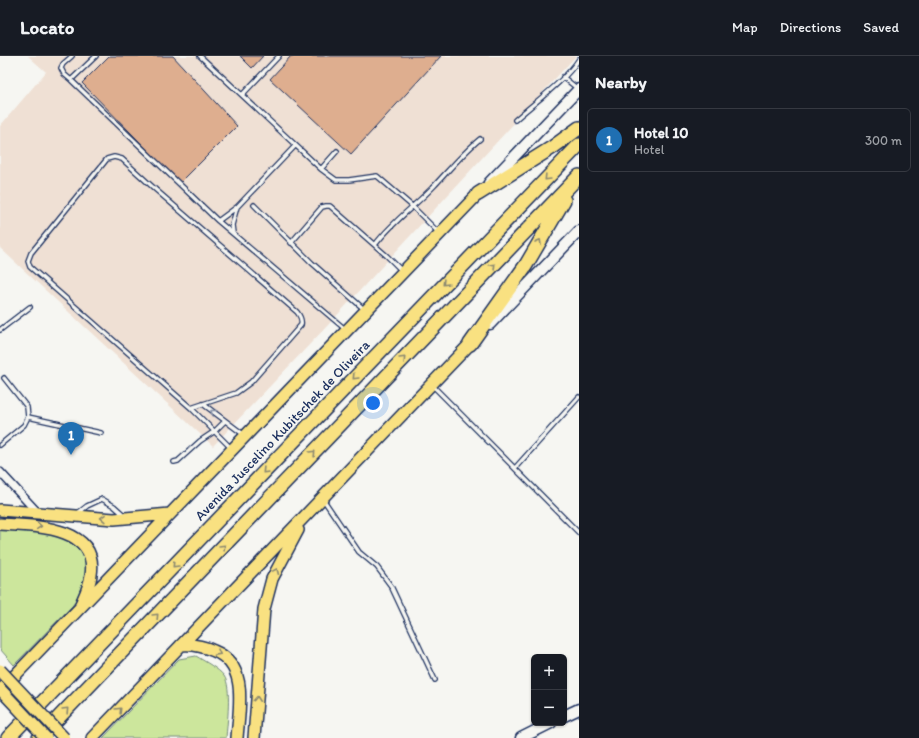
<!DOCTYPE html>
<html lang="en">
<head>
<meta charset="utf-8">
<style>
	body { margin:0; font-family:Itim,sans-serif; background:#20242c; color:#f1f3f6 }
	.controls { position:absolute; right:12px; bottom:12px; display:grid; overflow:hidden; border-radius:6px; box-shadow:0 1px 3px #0004 }
	.controls button { width:36px; height:36px; display:grid; place-items:center; padding:0; border:0; border-bottom:1px solid #363941; background:#171b24; color:#f1f3f6; font:20px sans-serif }
	.you { position:absolute; left:373px; top:347px; width:14px; height:14px; margin:-10px; border:3px solid #fff; border-radius:50%; background:#1a73e8; box-shadow:0 0 0 6px #1a73e833 }
	.badge { display:grid; place-items:center; width:26px; height:26px; border-radius:50%; background:#1f6fb2; color:#fff; font-size:13px; font-weight:700 }
	.pin { position:absolute; translate:-50% -33px; filter:drop-shadow(0 1px 2px #0008) }
	.pin::after { content:''; position:absolute; top:21px; width:14px; height:12px; background:inherit; clip-path:polygon(0 0,100% 0,50% 100%) }
	.list { margin:0; padding:0; list-style:none }
	h2 { display:flex; justify-content:space-between; align-items:center; height:52px; margin:0; padding:0 16px; font-size:17px }
	h2 small { font-size:13px; font-weight:400; color:#9ea1a6 }
	.list li { display:grid; grid-template-columns:26px 1fr auto; gap:12px; align-items:center; box-sizing:border-box; height:64px; margin:0 8px 8px; padding:0 8px; border:1px solid #363941; border-radius:6px }
	.list b { display:block; font-size:15px; white-space:nowrap }
	.list p { margin:0; font-size:13px; white-space:nowrap; color:#9ea1a6 }
	.list em { font-size:13px; font-style:normal; color:#9ea1a6 }
	.map { position:relative; flex:none; width:579px; height:682px; overflow:hidden }
	header { display:flex; align-items:center; gap:24px; box-sizing:border-box; height:56px; padding:0 20px; background:#171b24; border-bottom:1px solid #363941 }
	header strong { font-size:19px }
	nav { display:flex; gap:22px; margin-inline-start:auto; font-size:14px }
	main { display:flex }
	aside { flex:1; background:#171b24 }
	.map>svg:first-child { display:block }
	.built { fill:#efe0d4 }
	.green { fill:#cce69c; stroke:#748a7d }
	.building { fill:#deae8f; stroke:#1b2f5e }
	.lines { fill:none; stroke-linecap:round; stroke-linejoin:round }
	.service-casing { stroke:#1b2f5e; stroke-width:6 }
	.minor-casing { stroke:#1b2f5e; stroke-width:10 }
	.secondary-casing { stroke:#1b2f5e; stroke-width:13 }
	.primary-casing { stroke:#1b2f5e; stroke-width:14 }
	.motorway-casing { stroke:#1b2f5e; stroke-width:16 }
	.service { stroke:#f6f6f2; stroke-width:3.5 }
	.minor { stroke:#f6f6f2; stroke-width:7 }
	.secondary { stroke:#f6f6f2; stroke-width:10 }
	.primary { stroke:#f9e181; stroke-width:11 }
	.motorway { stroke:#f9e181; stroke-width:13 }
	.primary-bridge-casing { stroke:#1b2f5e; stroke-width:14; stroke-linecap:butt }
	.primary-bridge { stroke:#f9e181; stroke-width:11 }
	.oneway { stroke:#8a8870 }
	.oneway2 { stroke:#8892a8 }
	.labels { text-anchor:middle; stroke-width:3.5; stroke-linejoin:round; paint-order:stroke }
	.street-label { font-size:14px; fill:#1b2f5e; stroke:#f6f6f2 }
</style>
</head>
<body>
<header>
<strong>Locato</strong>
<nav><a>Map</a><a>Directions</a><a>Saved</a></nav>
</header>
<main>
<div class="map">
<svg width="579" height="682" viewBox="0 0 579 682">
	<rect width="100%" height="100%" fill="#f6f6f2"/>
	<filter id="ink" filterUnits="userSpaceOnUse"><feTurbulence type="fractalNoise" baseFrequency=".025" numOctaves="2"/><feDisplacementMap in="SourceGraphic" scale="8" xChannelSelector="R" yChannelSelector="G"/><feConvolveMatrix kernelMatrix="1 2 1 2 8 2 1 2 1" color-interpolation-filters="sRGB"/></filter>
	<g filter="url(#ink)">
		<path class="built" d="M28,0h548l-247,268 -116,122 -213,-198v-122l46,-54z"/>
		<path class="green" d="M0,474l41,1 19,4 13,7 8,9 5,11v13l-5,15 -8,15 -59,60 -14,-16z
			M196,600c8,5 23,13 28,20 8,11 3,48 2,62h-123l76,-79z"/>
		<path class="building" d="M109,0h64l64,70 -57,57 -98,-100z
			M240,0h23l-11,12z
			M291,0h150l-90,98 -81,-75z"/>
		<g class="lines">
			<defs>
				<path id="service" d="M96,0l-25,24 147,141 127,108
					M200,0l121,113 15,11h13l28,-4 35,30 26,26
					M563,21l15,12
					M71,24l-7,-6 -3,-6 2,-4 9,-8
					M242,39l37,-39
					M515,64c20,-18 50,-39 64,-61
					M321,113l16,-18
					M254,149l58,58 53,47
					M218,165l19,-14 58,-61
					M233,177l-1,-8 5,-18
					M291,187l31,-36 4,-1h4l57,50 14,14
					M375,189c17,-23 40,-39 59,-59 15,-16 29,-33 46,-47
					M0,274l30,-23
					M432,329l147,148
					M203,348l40,30
					M191,352l45,-15 15,-11 50,-57c1,-5 0,-8 -4,-13l-141,-122 -34,-31 -8,-2 -7,2 -76,94 -3,8 2,6 161,141 41,41
					M28,361l73,16
					M0,389l24,-20 4,-8 -1,-10 -23,-29
					M174,406l4,-1 22,-20 15,-10 10,-10
					M515,412l64,-71
					M323,443l36,53 18,15 14,19 44,94
					M78,457l9,-7 15,-7 12,7 10,9"/>
				<path id="minor" d="M0,416l38,41"/>
				<path id="secondary" d="M489,127l90,-94
					M490,268l89,-93
					M564,660l15,-7
					M521,682l30,-15"/>
				<path id="primary" d="M0,454l114,9 56,-5
					M0,468c32,2 99,1 91,51 -1,10 -6,20 -10,29
					M181,589c12,-1 22,1 33,6 35,14 25,57 23,87
					M0,635l478,-497
					M92,682l378,-394
					M254,682l10,-129 8,-30 26,-49"/>
				<path id="motorway" d="M478,138l75,-47 26,-19
					M470,288l56,-79 38,-65
					M8,682l571,-593
					M39,682l540,-562"/>
			</defs>
			<use href="#service" class="service-casing"/>
			<use href="#minor" class="minor-casing"/>
			<use href="#secondary" class="secondary-casing"/>
			<use href="#primary" class="primary-casing"/>
			<use href="#motorway" class="motorway-casing"/>
			<use href="#service" class="service"/>
			<use href="#minor" class="minor"/>
			<use href="#secondary" class="secondary"/>
			<use href="#primary" class="primary"/>
			<use href="#motorway" class="motorway"/>
			<defs>
				<path id="primary-bridge" d="M0,614l64,68
					M0,633l46,49"/>
			</defs>
			<use href="#primary-bridge" class="primary-bridge-casing"/>
			<use href="#primary-bridge" class="primary-bridge"/>
		</g>
		<defs><path id="oneway-chevron" d="M-2-3.5L2.5 0L-2 3.5" fill="none" stroke-width="1.6" stroke-linecap="round" stroke-linejoin="round"/></defs>
		<g class="oneway">
			<use href="#oneway-chevron" transform="translate(547 122) rotate(134)"/>
			<use href="#oneway-chevron" transform="translate(539 186) rotate(-61)"/>
			<use href="#oneway-chevron" transform="translate(493 210) rotate(-46)"/>
			<use href="#oneway-chevron" transform="translate(445 227) rotate(134)"/>
			<use href="#oneway-chevron" transform="translate(403 303) rotate(-46)"/>
			<use href="#oneway-chevron" transform="translate(355 321) rotate(134)"/>
			<use href="#oneway-chevron" transform="translate(313 397) rotate(-46)"/>
			<use href="#oneway-chevron" transform="translate(265 415) rotate(134)"/>
			<use href="#oneway-chevron" transform="translate(103 462) rotate(-178)"/>
			<use href="#oneway-chevron" transform="translate(39 470) rotate(5)"/>
			<use href="#oneway-chevron" transform="translate(223 491) rotate(-46)"/>
			<use href="#oneway-chevron" transform="translate(175 509) rotate(134)"/>
			<use href="#oneway-chevron" transform="translate(276 515) rotate(-66)"/>
			<use href="#oneway-chevron" transform="translate(156 560) rotate(-46)"/>
			<use href="#oneway-chevron" transform="translate(218 597) rotate(29)"/>
			<use href="#oneway-chevron" transform="translate(257 643) rotate(-86)"/>
			<use href="#oneway-chevron" transform="translate(66 654) rotate(-46)"/>
			<use href="#oneway-chevron" transform="translate(119 654) rotate(-46)"/>
		</g>
		<use class="oneway2" href="#oneway-chevron" transform="translate(213 356) rotate(-141)"/>
	</g>
	<g class="labels">
		<g class="street-label">
			<text transform="translate(282 374) rotate(-46)" y="5">Avenida Juscelino Kubitschek de Oliveira</text>
		</g>
	</g>
</svg>
<div class="controls">
<button>+</button>
<button>−</button>
</div>
<div class="you"></div>
<div class="pin badge" style="left:71px;top:399px">1</div>
</div>
<aside>
<h2>Nearby<small></small></h2>
<ul class="list">
<li><span class="badge">1</span><div><b>Hotel 10</b><p>Hotel</p></div><em>300 m</em></li>
</ul>
</aside>
</main>
</body>
</html>
